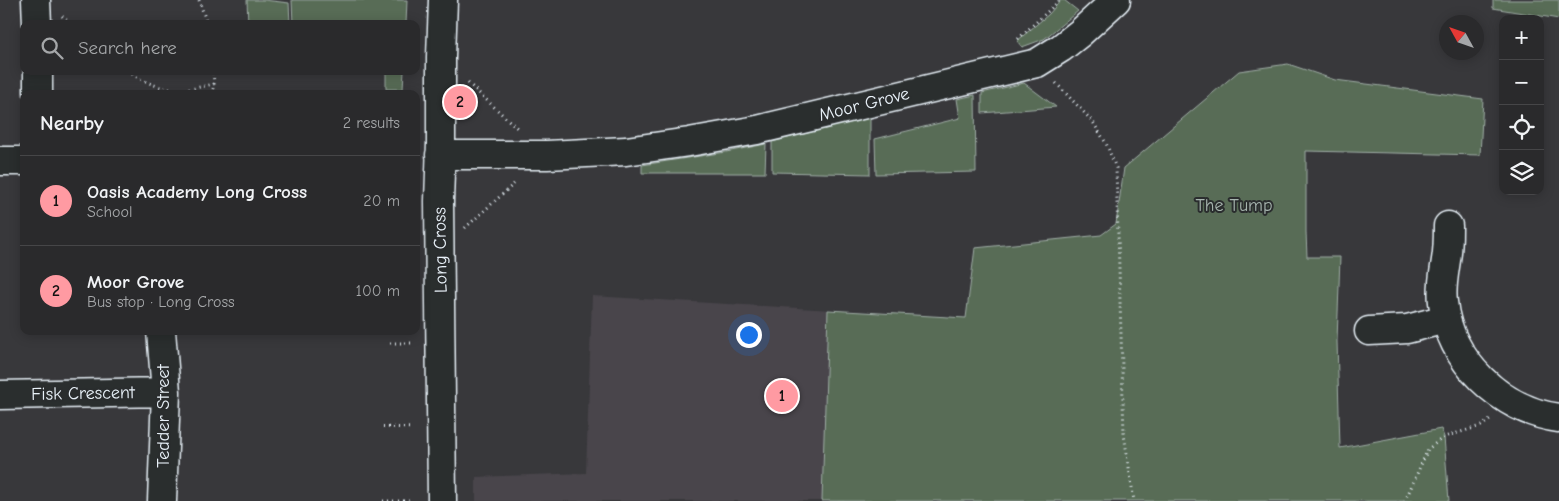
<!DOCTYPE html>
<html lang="en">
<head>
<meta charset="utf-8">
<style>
	body { margin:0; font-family:"Comic Neue",sans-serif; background:#323234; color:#f1f3f6 }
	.controls { position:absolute; right:15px; top:15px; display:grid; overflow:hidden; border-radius:10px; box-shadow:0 2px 12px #0003 }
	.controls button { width:45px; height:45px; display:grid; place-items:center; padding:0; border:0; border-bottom:1px solid #464648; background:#2a2a2c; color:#f1f3f6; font:25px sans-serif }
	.compass { position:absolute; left:1439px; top:15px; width:45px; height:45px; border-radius:50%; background:#2a2a2c; box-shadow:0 2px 12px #0003; rotate:310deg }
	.you { position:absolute; left:748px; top:334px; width:18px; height:18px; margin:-12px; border:4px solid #fff; border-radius:50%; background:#1a73e8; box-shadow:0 0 0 8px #1a73e833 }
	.badge { display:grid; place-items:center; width:32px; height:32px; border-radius:50%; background:#ff9aa2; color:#111; font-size:16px; font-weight:700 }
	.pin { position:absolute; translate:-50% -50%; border:2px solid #fff; box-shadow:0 1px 5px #0006 }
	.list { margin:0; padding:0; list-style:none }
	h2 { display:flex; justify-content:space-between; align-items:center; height:65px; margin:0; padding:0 20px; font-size:21px }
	h2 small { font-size:16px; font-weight:400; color:#a5a7a9 }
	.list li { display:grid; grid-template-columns:32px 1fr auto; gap:15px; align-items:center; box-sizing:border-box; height:90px; padding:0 20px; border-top:1px solid #464648 }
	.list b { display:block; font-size:19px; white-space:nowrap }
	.list p { margin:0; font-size:16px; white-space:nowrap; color:#a5a7a9 }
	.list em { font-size:16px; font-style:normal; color:#a5a7a9 }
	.icon { flex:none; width:28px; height:28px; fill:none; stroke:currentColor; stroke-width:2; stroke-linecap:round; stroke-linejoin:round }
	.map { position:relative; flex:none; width:1559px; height:501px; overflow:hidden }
	.search { position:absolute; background:#2a2a2c; box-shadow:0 2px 12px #0003; left:20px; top:20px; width:400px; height:55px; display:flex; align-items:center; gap:12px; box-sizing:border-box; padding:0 18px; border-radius:10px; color:#a5a7a9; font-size:19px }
	.panel { position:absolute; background:#2a2a2c; box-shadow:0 2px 12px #0003; left:20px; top:90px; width:400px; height:245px; border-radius:10px }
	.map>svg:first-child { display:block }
	.built { fill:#49454b }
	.green { fill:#586c56; stroke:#a0aea7 }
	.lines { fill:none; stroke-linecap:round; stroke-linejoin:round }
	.minor-casing { stroke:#e8f1f8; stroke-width:31 }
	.path { stroke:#e8f1f8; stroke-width:3; stroke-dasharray:1 4; stroke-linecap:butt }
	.minor { stroke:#2a2d2e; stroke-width:28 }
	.labels { text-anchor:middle; stroke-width:4; stroke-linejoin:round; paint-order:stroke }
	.street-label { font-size:18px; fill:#e8f1f8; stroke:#2a2d2e }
	.park-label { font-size:18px; fill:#a7b5af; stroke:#2a2d2e }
</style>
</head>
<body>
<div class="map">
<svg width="1559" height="501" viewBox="0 0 1559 501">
	<rect width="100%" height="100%" fill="#38383b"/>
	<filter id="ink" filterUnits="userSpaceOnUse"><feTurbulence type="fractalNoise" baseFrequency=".02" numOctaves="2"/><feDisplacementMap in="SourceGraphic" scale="10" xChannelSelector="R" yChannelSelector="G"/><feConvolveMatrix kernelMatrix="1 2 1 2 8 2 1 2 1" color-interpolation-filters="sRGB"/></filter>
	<g filter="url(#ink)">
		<path class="built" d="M592,296l375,22 23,183h-514v-24l110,-4z"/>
		<path class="green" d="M247,0h17l25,3 1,21h-42z
			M292,0h115l-1,24h-113z
			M1061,0h3l14,11 -34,28 -22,8 -5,-6 32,-27z
			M1493,0h66v19l-66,-11z
			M1288,64l47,16 148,19 -3,56 -174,-4v81l1,25h33l-3,84 3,107 101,-19 3,8 5,64h-627l6,-191 138,8 9,-70 126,-13 15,-11 8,-56 115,-97z
			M364,71h40l-1,18h-17v-17z
			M1024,83l32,24 -74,6v-20z
			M975,95l1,77 -100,2 -1,-35 85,-21 -3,-19z
			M870,117v57l-98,-2v-30z
			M766,144l-1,29h-123v-8l84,-13z"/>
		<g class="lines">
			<defs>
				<path id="minor" d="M36,0l1,24
					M38,71v23
					M440,155h107l79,-4 63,-9 68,-12 280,-67 24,-15 19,-15 36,-33
					M0,161h24
					M1448,226c0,11 0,23 -2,34 -2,14 -5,28 -3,42 6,58 58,109 116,116
					M161,331l5,61 -4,109
					M1369,331l38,-2 39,-10
					M0,395l166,-3
					M442,501l-3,-300 2,-58v-86l2,-57"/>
			</defs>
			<use href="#minor" class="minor-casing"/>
			<path class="path" d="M199,0l8,24
				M62,16l9,8
				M1018,39l42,-39
				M128,71c12,10 36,19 51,19 11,0 24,-4 35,-6
				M468,83l49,45
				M1056,83l37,39 13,21 10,25 8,266 10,67
				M212,94l2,-10 -1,-13
				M465,228l51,-46
				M390,343h23
				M383,427l30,1
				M383,501h26
				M1405,501l23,-52 16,-12 37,-11 9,-6"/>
			<use href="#minor" class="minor"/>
		</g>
	</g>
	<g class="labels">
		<g class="street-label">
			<text transform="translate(864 104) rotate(-14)" y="6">Moor Grove</text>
			<text transform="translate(440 250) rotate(-91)" y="6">Long Cross</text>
			<text transform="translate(83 393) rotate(-1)" y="6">Fisk Crescent</text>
			<text transform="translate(163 416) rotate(-90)" y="6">Tedder Street</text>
		</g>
		<g class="park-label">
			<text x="1234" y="211">The Tump</text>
		</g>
	</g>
</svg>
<div class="controls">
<button>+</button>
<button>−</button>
<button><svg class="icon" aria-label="locate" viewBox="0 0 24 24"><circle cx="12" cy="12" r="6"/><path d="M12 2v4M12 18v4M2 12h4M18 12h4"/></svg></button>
<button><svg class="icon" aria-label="layers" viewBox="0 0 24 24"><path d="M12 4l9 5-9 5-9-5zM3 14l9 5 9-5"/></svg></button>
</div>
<svg class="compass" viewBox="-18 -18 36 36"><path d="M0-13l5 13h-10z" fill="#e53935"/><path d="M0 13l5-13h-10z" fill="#a5a7a9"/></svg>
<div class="you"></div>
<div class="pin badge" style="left:782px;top:396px">1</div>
<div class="pin badge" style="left:460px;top:102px">2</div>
<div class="search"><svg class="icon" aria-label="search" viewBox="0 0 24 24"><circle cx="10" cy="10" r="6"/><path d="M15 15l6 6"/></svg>Search here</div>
<section class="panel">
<h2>Nearby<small>2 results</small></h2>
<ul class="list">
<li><span class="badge">1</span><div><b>Oasis Academy Long Cross</b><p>School</p></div><em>20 m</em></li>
<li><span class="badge">2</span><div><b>Moor Grove</b><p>Bus stop · Long Cross</p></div><em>100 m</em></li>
</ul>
</section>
</div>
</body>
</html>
